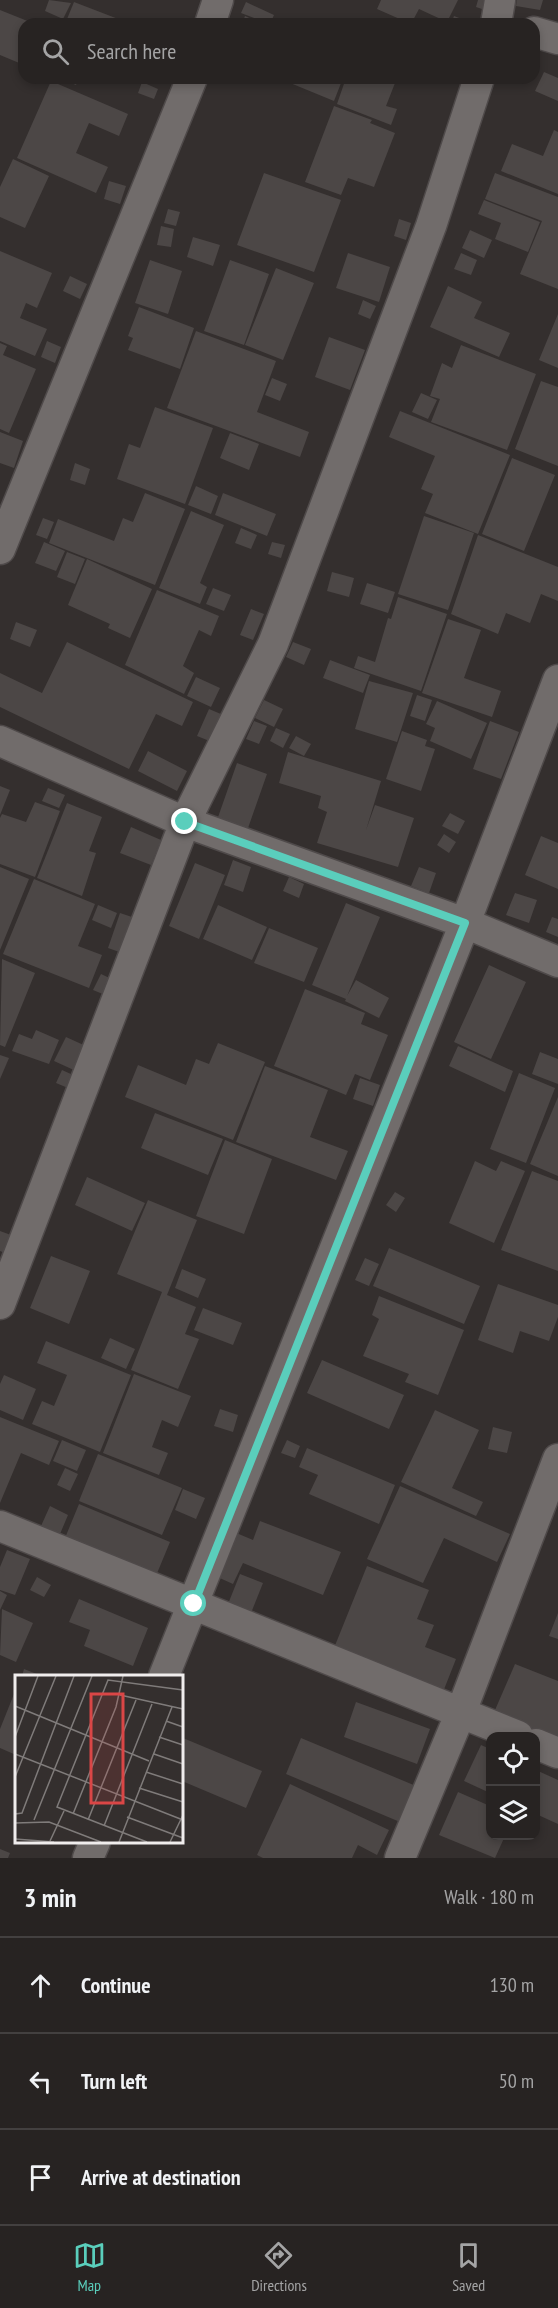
<!DOCTYPE html>
<html lang="en">
<head>
<meta charset="utf-8">
<style>
	body { margin:0; font-family:"PT Sans Narrow",sans-serif; background:#332f2f; color:#f1f3f6 }
	.controls { position:absolute; right:18px; bottom:18px; display:grid; overflow:hidden; border-radius:12px; box-shadow:0 3px 9px #0003 }
	.controls button { width:54px; height:54px; display:grid; place-items:center; padding:0; border:0; border-bottom:2px solid #434040; background:#272322; color:#f1f3f6; font:30px sans-serif }
	.stop { position:absolute; width:18px; height:18px; margin:-14px; border:4px solid #5acebc; border-radius:50%; background:#fff }
	.stop.end { background:#5acebc; border-color:#fff; box-shadow:0 2px 6px #0008 }
	.list { margin:0; padding:0; list-style:none }
	h2 { display:flex; justify-content:space-between; align-items:center; height:78px; margin:0; padding:0 24px; font-size:26px }
	h2 small { font-size:20px; font-weight:400; color:#a4a4a5 }
	.list li { display:grid; grid-template-columns:39px 1fr auto; gap:18px; align-items:center; box-sizing:border-box; height:96px; padding:0 24px; border-top:2px solid #434040 }
	.list b { display:block; font-size:22px; white-space:nowrap }
	.list em { font-size:20px; font-style:normal; color:#a4a4a5 }
	.icon { flex:none; width:33px; height:33px; fill:none; stroke:currentColor; stroke-width:2; stroke-linecap:round; stroke-linejoin:round }
	.map { position:relative; flex:none; width:558px; height:1858px; overflow:hidden }
	.search { position:absolute; background:#272322; box-shadow:0 3px 9px #0003; left:18px; right:18px; top:18px; height:66px; display:flex; align-items:center; gap:15px; box-sizing:border-box; padding:0 21px; border-radius:18px; color:#a4a4a5; font-size:22px }
	.sheet { height:366px; background:#272322 }
	nav { display:flex; justify-content:space-around; align-items:center; box-sizing:border-box; height:84px; border-top:2px solid #434040; background:#272322; font-size:16px; color:#a4a4a5 }
	nav a { display:grid; justify-items:center; gap:3px }
	nav .on { color:#5acebc }
	.map>svg:first-child { display:block }
	.building { fill:#4c4746 }
	.lines { fill:none; stroke-linecap:round; stroke-linejoin:round }
	.street-casing { stroke:#4f4a4a; stroke-width:33 }
	.street { stroke:#716c6b; stroke-width:30 }
	.route { stroke:#5acebc; stroke-width:8 }
	.inset-road { fill:none; stroke:#7f7b7a; stroke-width:1.5 }
	.view { fill:#da4646; fill-opacity:0.15; stroke:#da4646; stroke-width:3 }
	.inset-edge { fill:none; stroke:#f0eded; stroke-width:3 }
</style>
</head>
<body>
<div class="map">
<svg width="558" height="1858" viewBox="0 0 558 1858">
	<rect width="100%" height="100%" fill="#342f2e"/>
	<path class="building" d="M49,0l22,3 -8,16 -18,-8z
		M381,0h77l-11,22 -28,-13 -8,15 -34,-15z
		M478,0h17l-4,12 -15,-5z
		M517,0h26l-3,10 -24,-4z
		M74,2l52,20 -1,2h-60z
		M246,2l28,13 -4,9 -29,-11z
		M0,10l35,14h-11v41l-24,-10z
		M245,16l18,8h-21z
		M454,16l21,8h-24z
		M544,72l14,6v23l-23,-10z
		M58,78h21l-3,7z
		M278,78h65l-9,23z
		M346,78h51l-11,28 11,3 -6,16 -54,-21z
		M51,81l77,33 -9,22 -30,-13 -13,30 32,14 -12,26 -79,-35z
		M142,82l16,7 -4,10 -16,-6z
		M334,106l38,14 -2,3 25,10 -21,54 -26,-9 -7,17 -36,-13z
		M554,130l4,2v62l-57,-23 11,-27 31,12z
		M13,159l36,17 -24,52 -25,-11v-30z
		M264,173l77,27 -27,72 -77,-27z
		M495,173l63,24v92l-38,-15 22,-53 -57,-22z
		M109,181l17,5 -6,18 -16,-5z
		M484,200l56,22 -12,30 -33,-13 6,-16 -23,-9z
		M168,209l12,3 -4,14 -12,-3z
		M399,219l12,4 -5,17 -12,-4z
		M161,226l13,3 -3,18 -14,-2z
		M470,230l22,10 -8,18 -22,-10z
		M193,237l27,8 -7,21 -26,-9z
		M0,251l52,22 -15,35 -11,-5 -6,15 27,11 -12,27 -35,-15z
		M348,253l42,14 -11,35 -43,-14z
		M461,253l16,7 -6,15 -17,-6z
		M150,260l32,11 -14,43 -33,-11z
		M230,260l39,14 -25,71 -40,-14z
		M276,268l38,15 -31,77 -38,-15z
		M70,276l17,8 -7,15 -17,-8z
		M448,286l34,16 -8,16 36,15 -11,24 -69,-30z
		M363,300l13,6 -6,13 -12,-5z
		M139,307l55,21 -14,41 -52,-19 5,-12 -5,-2z
		M558,314v54l-19,-8z
		M196,331l80,30 -19,51 52,20 -9,25 -133,-49z
		M329,337l36,13 -15,40 -35,-13z
		M47,341l14,6 -6,16 -14,-6z
		M0,343l7,3 -4,9 33,14 -27,64 -9,-4z
		M461,345l75,29 -29,76 -76,-28 9,-23 -10,-3 12,-33 10,5z
		M272,378l15,6 -7,17 -15,-6z
		M541,381l17,6v79l-43,-17z
		M421,393l16,7 -9,19 -16,-7z
		M155,407l58,21 -28,76 -68,-25 12,-35 11,4z
		M400,411l110,44 -32,79 -53,-21 8,-19 -12,-5 14,-33 -46,-19z
		M0,432l23,9 -9,27 -14,-5z
		M230,433l29,11 -10,26 -29,-12z
		M512,458l43,17 -31,76 -42,-17z
		M75,463l15,6 -5,16 -15,-5z
		M196,486l22,10 -7,18 -23,-9z
		M145,493l40,16 -30,76 -106,-42 9,-24 56,22 9,-23 10,4z
		M223,493l53,21 -9,22 -52,-21z
		M191,511l33,14 -24,58 7,4 -7,17 -41,-16z
		M424,516l50,17 -26,77 -50,-16z
		M43,518l11,4 -7,17 -11,-4z
		M241,528l16,7 -6,14 -16,-6z
		M478,535l80,32v34l-17,-7 -11,29 -24,-10 -8,21 -47,-20z
		M44,542l21,9 -9,20 -21,-8z
		M272,542l13,3 -4,13 -13,-4z
		M67,552l18,7 -10,25 -18,-7z
		M87,559l65,30 -22,49 -22,-10 2,-4 -42,-19z
		M332,572l22,6 -5,19 -22,-6z
		M367,583l28,9 -7,21 -28,-9z
		M213,588l18,7 -7,16 -18,-7z
		M157,590l62,26 -8,20 -12,-6 -16,36 11,7 -10,21 -59,-29z
		M398,597l49,17 -26,77 -67,-23 4,-12 17,6 13,-44 3,1z
		M251,609l13,5 -11,26 -13,-5z
		M448,619l33,11 -17,48 37,13 -9,26 -70,-24z
		M16,622l21,8 -7,17 -20,-8z
		M67,642l126,60 -11,24 -26,-12 -27,55 -129,-62v-34l42,20z
		M293,642l18,7 -7,16 -18,-8z
		M330,660l40,15 -7,18 -40,-15z
		M196,677l24,11 -9,19 -24,-11z
		M369,681l44,12 -16,49 -42,-13z
		M417,695l15,5 -7,21 -15,-5z
		M264,700l19,9 -9,18 -19,-9z
		M437,701l50,22 -16,36 -41,-18 5,-13 -9,-4z
		M209,709l19,8 -11,27 -20,-8z
		M254,721l13,5 -8,18 -13,-5z
		M490,721l29,11 -18,47 -28,-10z
		M276,728l14,6 -7,14 -13,-7z
		M402,731l25,9 -2,6 10,3 -14,42 -35,-12z
		M296,736l15,8 -7,12 -15,-8z
		M148,751l39,20 -10,20 -39,-20z
		M288,752l93,29 -15,49 9,-25 39,13 -16,49 -81,-24 10,-31 -9,-4 3,-12 -42,-13z
		M237,763l30,11 -20,57 -30,-11z
		M0,786l10,4 -10,25z
		M48,788l17,7 -6,13 -17,-7z
		M35,802l25,9 -25,66 -35,-13v-46l2,-4 24,8z
		M67,803l35,14 -13,34 7,2 -14,43 -45,-18z
		M450,813l15,8 -7,13 -16,-8z
		M131,827l30,13 -10,25 -31,-12z
		M444,834l12,8 -7,11 -12,-8z
		M541,836l17,7v46l-33,-14z
		M233,860l18,7 -8,25 -19,-7z
		M195,863l30,12 -26,64 -30,-13z
		M0,867l29,12 -29,71z
		M419,867l17,6 -7,20 -18,-7z
		M289,877l15,7 -5,14 -16,-7z
		M34,879l61,25 -17,42 24,9 -13,33 -86,-34z
		M515,893l22,7 -8,23 -23,-8z
		M346,903l34,14 -33,79 9,-16 33,18 -10,20 -34,-17 1,-2 -34,-14z
		M98,905l19,8 -6,15 -19,-8z
		M218,905l49,22 -15,33 -49,-21z
		M120,913l21,7 -13,35 -20,-7z
		M552,917l6,2v18l-12,-5z
		M269,928l49,20 -14,34 -50,-19z
		M2,959l33,14 -30,74 -5,-2z
		M489,965l37,17 -35,77 -37,-17z
		M101,974l17,8 -8,15 -17,-7z
		M305,989l60,24 -4,11 27,11 -18,45 -15,-6 -9,21 -72,-29z
		M36,1030l23,10 -10,24 -37,-13 7,-17 13,5z
		M66,1037l22,10 -12,24 -22,-10z
		M218,1043l47,19 -32,78 -108,-43 13,-32 48,20 10,-26 13,5z
		M458,1046l55,25 -8,21 -56,-26z
		M540,1052l18,7v25l-26,-10z
		M0,1055l9,3 -9,21z
		M265,1066l63,24 -18,47 38,14 -12,29 -100,-38z
		M62,1070l11,5 -5,13 -12,-5z
		M519,1073l36,15 -29,75 -36,-14z
		M360,1078l20,7 -7,21 -20,-7z
		M558,1097v79l-28,-12z
		M155,1113l68,26 -15,36 -67,-27z
		M225,1140l47,19 -28,75 -48,-18z
		M475,1161l21,10 5,-10 24,10 -31,72 -45,-20z
		M532,1171l26,10v90l-57,-21z
		M87,1177l58,26 -13,28 -57,-26z
		M395,1192l10,6 -9,14 -10,-7z
		M148,1200l49,20 -30,75 29,12 -11,27 14,5 -21,50 -47,-19 31,-78 -45,-18z
		M0,1231l11,4 -6,18 -5,-2z
		M389,1248l91,38 -16,38 -91,-38z
		M51,1256l39,15 -21,53 -39,-16z
		M365,1258l14,6 -10,22 -14,-6z
		M182,1269l24,10 -8,19 -23,-10z
		M498,1284l60,21v12l-9,24 -29,-10 -7,22 -35,-13z
		M379,1296l85,34 -26,65 -33,-13 4,-8 -46,-18 16,-37 -7,-4z
		M203,1308l39,15 -9,22 -39,-15z
		M110,1338l25,11 -9,20 -25,-11z
		M46,1341l85,34 -31,77 -68,-28 10,-23 12,5 13,-31 -30,-12z
		M322,1360l82,35 -15,34 -82,-36z
		M134,1374l57,22 -13,31 -16,-7 -10,27 16,6 -9,22 -56,-22z
		M4,1375l32,14 -13,31 -23,-10v-26z
		M220,1409l18,6 -5,17 -19,-6z
		M435,1410l44,20 -27,58 31,14 -7,14 -75,-34z
		M0,1417l59,24 -10,24 -28,-12 -21,50z
		M493,1427l19,5 -5,21 -19,-4z
		M62,1440l24,10 -9,21 -24,-10z
		M287,1440l13,6 -5,12 -14,-5z
		M307,1448l88,37 -16,39 -70,-30 9,-19 -19,-8z
		M98,1454l84,34 -20,47 -83,-34z
		M65,1468l13,6 -8,17 -13,-6z
		M400,1486l110,48 -13,28 -53,-24 -21,45 -56,-24z
		M183,1489l22,9 -9,21 -21,-9z
		M79,1504l91,38 -17,41 -88,-45z
		M50,1506l18,9 -8,19 -19,-8z
		M260,1521l81,31 -18,43 -80,-32 -10,21 -20,-9 21,-43 19,8z
		M7,1550l23,9 -15,36 -15,-5v-23z
		M367,1566l62,24 -12,29 17,6 -9,22 31,12 -13,33 -109,-44z
		M240,1574l23,9 -14,35 -23,-9z
		M37,1577l14,8 -7,12 -14,-7z
		M0,1591l7,4 -7,15z
		M79,1599l69,29 -15,38 -49,-20 6,-16 -21,-8z
		M2,1609l31,14 -17,39 -16,-7z
		M558,1613v26l-9,-3z
		M515,1664l43,17v63l-66,-27z
		M24,1669l18,7h-20z
		M16,1689v66l-16,-7v-19z
		M356,1702l74,27 -13,35 -73,-27z
		M183,1738l79,33 -16,37 -64,-27z
		M301,1738l115,48 -16,36 -114,-48z
		M481,1745l9,4v44l-26,-12z
		M536,1770l22,10v44l-22,-10z
		M290,1784l99,46 -12,25 -19,-10 -6,13h-89l-6,-3z
		M458,1792l32,14v30h15l-10,22 -56,-23z
		M0,1849l10,4 -2,5h-8z"/>
	<g class="lines">
		<defs>
			<path id="street" d="M210,24l8,-24
				M496,24l4,-24
				M534,32l24,7
				M0,549l192,-471
				M0,741l185,81 280,101 93,39
				M0,1304l185,-482 88,-178 158,-418 48,-148
				M0,1526l518,210
				M164,1676l301,-753 93,-243
				M536,1744l22,9
				M88,1858l7,-16
				M400,1858l61,-146 97,-253"/>
		</defs>
		<use href="#street" class="street-casing"/>
		<use href="#street" class="street"/>
	</g>
	<g class="lines">
		<path class="route" d="M185,822l280,101 -271,681"/>
	</g>
	<g transform="translate(15 1675)">
		<rect width="168" height="168" fill="#342f2e"/>
		<path class="inset-road" d="M105,20l63,14M0,31l134,55M151,46l17,6M0,62l23,-61M144,62l24,8M0,79l168,66M139,79l29,10M131,97l37,12M0,102l41,-101M124,113l44,14M0,139l7,-1 52,-137M58,139l43,-107 7,-31M112,142l56,21M19,145l58,-144M73,145l48,-120M0,148l34,-1 52,20M89,151l48,-122M0,164l39,3M35,166l14,-30M104,167l53,-135M132,167l-90,-35 51,-127 75,10M155,167l13,-27"/>
		<path class="view" d="M76,19h32v109h-32z"/>
		<rect width="168" height="168" class="inset-edge"/>
	</g>
</svg>
<div class="controls">
<button><svg class="icon" aria-label="locate" viewBox="0 0 24 24"><circle cx="12" cy="12" r="6"/><path d="M12 2v4M12 18v4M2 12h4M18 12h4"/></svg></button>
<button><svg class="icon" aria-label="layers" viewBox="0 0 24 24"><path d="M12 4l9 5-9 5-9-5zM3 14l9 5 9-5"/></svg></button>
</div>
<div class="stop" style="left:194px;top:1604px"></div>
<div class="stop end" style="left:185px;top:822px"></div>
<div class="search"><svg class="icon" aria-label="search" viewBox="0 0 24 24"><circle cx="10" cy="10" r="6"/><path d="M15 15l6 6"/></svg>Search here</div>
</div>
<section class="sheet">
<h2>3 min<small>Walk · 180 m</small></h2>
<ul class="list">
<li><svg class="icon" aria-label="ahead" viewBox="0 0 24 24"><path d="M12 20V5M6 11l6-6 6 6"/></svg><div><b>Continue</b></div><em>130 m</em></li>
<li><svg class="icon" aria-label="left" viewBox="0 0 24 24"><path d="M17 20v-9H6M10 6l-5 5 5 5"/></svg><div><b>Turn left</b></div><em>50 m</em></li>
<li><svg class="icon" aria-label="arrive" viewBox="0 0 24 24"><path d="M6 21V4h12l-3 4 3 4H6"/></svg><div><b>Arrive at destination</b></div></li>
</ul>
</section>
<nav>
<a class="on"><svg class="icon" aria-label="map" viewBox="0 0 24 24"><path d="M3 6l6-2 6 2 6-2v14l-6 2-6-2-6 2zM9 4v14M15 6v14"/></svg>Map</a>
<a><svg class="icon" aria-label="directions" viewBox="0 0 24 24"><path d="M12 3l9 9-9 9-9-9zM9 14v-3h6M13 9l2 2-2 2"/></svg>Directions</a>
<a><svg class="icon" aria-label="saved" viewBox="0 0 24 24"><path d="M7 4h10v16l-5-4-5 4z"/></svg>Saved</a>
</nav>
</body>
</html>
